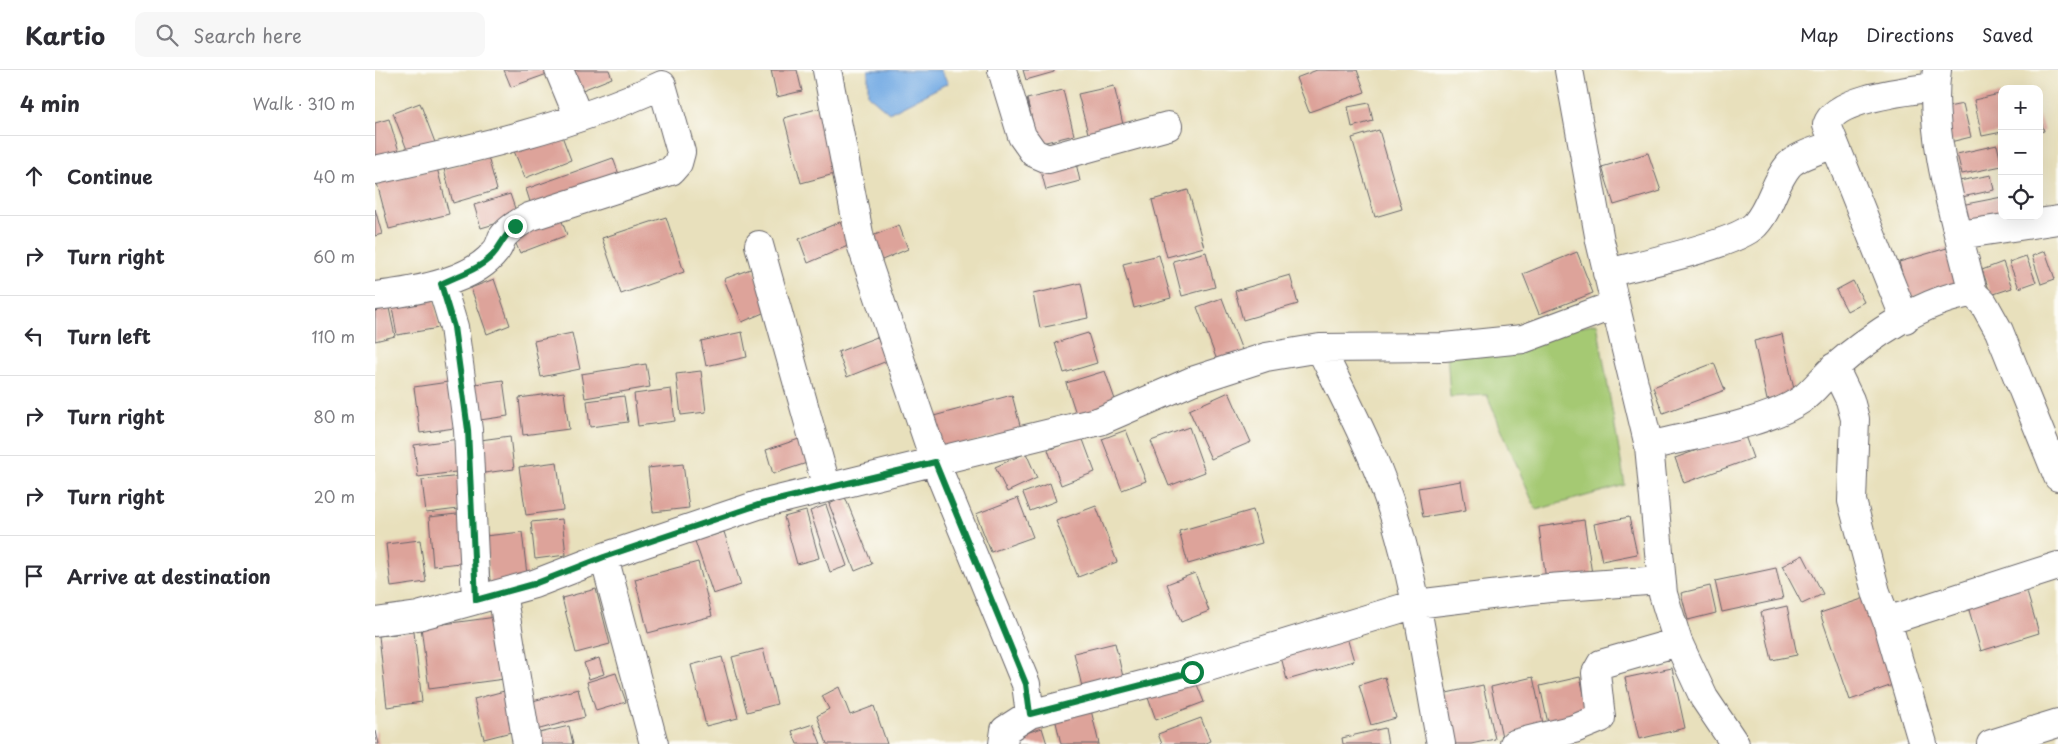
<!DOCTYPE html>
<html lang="en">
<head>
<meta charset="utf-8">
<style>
	body { margin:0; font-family:"Playpen Sans",sans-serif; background:#f7f7f7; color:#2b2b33 }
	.controls { position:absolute; right:15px; top:15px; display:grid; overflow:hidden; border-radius:10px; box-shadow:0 5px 20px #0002 }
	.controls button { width:45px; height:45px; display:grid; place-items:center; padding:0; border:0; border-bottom:1px solid #e1e1e2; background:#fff; color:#2b2b33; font:25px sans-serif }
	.stop { position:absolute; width:15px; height:15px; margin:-11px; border:4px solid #0b8043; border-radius:50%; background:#fff }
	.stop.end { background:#0b8043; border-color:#fff; box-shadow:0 1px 5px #0008 }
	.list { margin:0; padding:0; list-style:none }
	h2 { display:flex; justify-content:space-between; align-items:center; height:65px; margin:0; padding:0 20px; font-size:21px }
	h2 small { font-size:16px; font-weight:400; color:#7c7c81 }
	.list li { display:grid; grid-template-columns:32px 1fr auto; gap:15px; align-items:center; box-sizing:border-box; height:80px; padding:0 20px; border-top:1px solid #e1e1e2 }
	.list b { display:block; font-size:19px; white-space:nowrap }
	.list em { font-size:16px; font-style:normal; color:#7c7c81 }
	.icon { flex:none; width:28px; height:28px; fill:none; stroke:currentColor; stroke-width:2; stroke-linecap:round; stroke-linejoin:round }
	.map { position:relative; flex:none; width:1683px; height:674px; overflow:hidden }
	header { display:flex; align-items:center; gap:30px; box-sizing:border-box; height:70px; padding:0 25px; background:#fff; border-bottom:1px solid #e1e1e2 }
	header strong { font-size:24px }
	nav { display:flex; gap:28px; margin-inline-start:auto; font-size:18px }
	.search { width:350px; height:45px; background:#f7f7f7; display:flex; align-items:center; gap:12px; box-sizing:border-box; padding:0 18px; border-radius:10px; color:#7c7c81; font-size:19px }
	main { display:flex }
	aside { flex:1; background:#fff }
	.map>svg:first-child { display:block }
	.green { fill:#a5c973; stroke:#647657 }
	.water { fill:#76ace4; stroke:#4c6790 }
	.building { fill:#dda39a }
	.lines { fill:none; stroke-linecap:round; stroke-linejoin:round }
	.minor-casing { stroke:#676468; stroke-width:30 }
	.minor { stroke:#fff; stroke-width:28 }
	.route { stroke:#0b8043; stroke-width:6 }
</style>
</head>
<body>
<header>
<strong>Kartio</strong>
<div class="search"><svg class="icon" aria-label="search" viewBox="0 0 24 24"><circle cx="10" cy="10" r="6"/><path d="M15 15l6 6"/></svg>Search here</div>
<nav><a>Map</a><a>Directions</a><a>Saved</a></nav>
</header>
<main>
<aside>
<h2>4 min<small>Walk · 310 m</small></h2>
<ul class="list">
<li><svg class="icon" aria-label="ahead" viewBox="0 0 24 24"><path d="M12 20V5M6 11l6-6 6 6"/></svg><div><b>Continue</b></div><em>40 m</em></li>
<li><svg class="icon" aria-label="right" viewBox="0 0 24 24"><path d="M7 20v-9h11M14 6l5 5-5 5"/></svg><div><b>Turn right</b></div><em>60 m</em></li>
<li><svg class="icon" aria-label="left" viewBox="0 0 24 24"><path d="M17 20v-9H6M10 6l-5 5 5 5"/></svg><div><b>Turn left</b></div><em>110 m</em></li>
<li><svg class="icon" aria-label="right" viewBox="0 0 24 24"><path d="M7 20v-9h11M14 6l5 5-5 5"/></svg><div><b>Turn right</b></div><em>80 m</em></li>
<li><svg class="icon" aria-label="right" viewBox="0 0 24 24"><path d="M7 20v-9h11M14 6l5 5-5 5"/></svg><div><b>Turn right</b></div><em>20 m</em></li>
<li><svg class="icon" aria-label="arrive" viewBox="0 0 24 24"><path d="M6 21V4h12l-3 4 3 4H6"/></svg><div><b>Arrive at destination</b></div></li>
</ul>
</aside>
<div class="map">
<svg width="1683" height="674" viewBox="0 0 1683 674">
	<rect width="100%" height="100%" fill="#fdfcf7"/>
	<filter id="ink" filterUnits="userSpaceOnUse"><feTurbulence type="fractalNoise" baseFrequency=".02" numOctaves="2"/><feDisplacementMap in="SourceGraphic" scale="10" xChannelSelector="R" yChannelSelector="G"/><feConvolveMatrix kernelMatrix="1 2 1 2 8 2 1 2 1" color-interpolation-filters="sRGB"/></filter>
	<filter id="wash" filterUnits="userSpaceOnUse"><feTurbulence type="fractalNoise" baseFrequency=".0096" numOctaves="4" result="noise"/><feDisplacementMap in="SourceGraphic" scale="20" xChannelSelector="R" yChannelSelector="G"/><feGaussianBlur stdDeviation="1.12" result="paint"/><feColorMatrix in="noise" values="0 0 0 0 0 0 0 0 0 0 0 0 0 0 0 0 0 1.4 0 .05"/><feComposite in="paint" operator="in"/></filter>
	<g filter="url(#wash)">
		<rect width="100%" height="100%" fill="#e8e0bc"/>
		<path class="green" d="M1222,253l28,162 -89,25 -49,-115 -37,2 -3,-45z"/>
		<path class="water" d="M493,0h72l8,13 -59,30 -21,-18z"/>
		<g id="blocks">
			<path class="building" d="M129,0h45l1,3 -39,14z
				M200,0h34l3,8 -37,15 -8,-20z
				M396,0h26l5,21 -25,6z
				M648,0h31v2l-28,8z
				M942,0h40l8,22 -56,20 -13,-34z
				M739,16l11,47 -35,8 -12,-47z
				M688,20l11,45 -36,9 -11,-45z
				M1624,24l3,14v24l-20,4 -8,-36z
				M45,33l16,42 -27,10 -16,-42z
				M994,33l4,18 -21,6 -4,-20z
				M1588,34l8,33 -21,5 -7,-34z
				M445,38l18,65 -37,10 -17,-65z
				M1664,45l5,16 -5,1z
				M14,49l13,42 -27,8v-46z
				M184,58l12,32 -46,18 -13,-32z
				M1004,60l23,79 -27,8 -23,-79z
				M1622,75l5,21 -40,8 -5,-20z
				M1273,83l13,38 -47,14 -12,-38z
				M113,87l9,33 -44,13 -9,-34z
				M238,88l8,22 -88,31 -7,-22z
				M701,93l4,18 -34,9 -5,-19z
				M62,98l12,46 -60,15 -12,-46z
				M1616,105l3,15 -32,7 -3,-16z
				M813,120l16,57 -37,10 -15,-57z
				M135,124l8,23 -37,11 -7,-23z
				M1627,127v19l-36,11 -5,-22z
				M0,139l7,25 -7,2z
				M184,143l8,22 -47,18 -8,-18z
				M291,147l18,55 -63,22 -19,-56z
				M465,152l10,23 -42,18 -9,-24z
				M524,155l9,24 -33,14 -10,-24z
				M1572,178l10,36 -48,14 -10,-36z
				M1670,181l10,28 -14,5 -9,-28z
				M831,182l9,35 -33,9 -9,-35z
				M1202,182l16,41 -54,21 -16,-40z
				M784,185l12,43 -37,10 -11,-44z
				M1651,186l10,26 -17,6 -10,-26z
				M1628,192l9,26 -21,7 -9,-25z
				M378,198l17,42 -28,12 -18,-43z
				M915,205l8,29 -55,16 -8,-29z
				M119,209l16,46 -23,9 -16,-46z
				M1478,211l11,21 -17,9 -11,-21z
				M706,213l7,35 -48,10 -7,-34z
				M847,228l21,55 -25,10 -21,-56z
				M59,229l5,29 -42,7 -5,-28z
				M14,238l6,28 -20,5v-30z
				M367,262l5,25 -41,9 -5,-25z
				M197,263l8,36 -39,8 -7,-36z
				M713,263l9,30 -33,10 -9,-30z
				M1407,264l13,60 -28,6 -13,-59z
				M502,267l10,24 -40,16 -9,-25z
				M1339,293l11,27 -62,23 -10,-26z
				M271,294l4,23 -65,11 -4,-24z
				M326,301l5,41 -25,3 -5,-41z
				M730,301l13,37 -40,12 -12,-37z
				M128,310l5,36 -35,5 -5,-36z
				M80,311l6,46 -41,6 -6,-46z
				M296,319l4,32 -37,5 -4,-32z
				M189,322l5,37 -46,6 -4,-37z
				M854,322l22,50 -40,17 -22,-49z
				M637,325l9,34 -81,22 -10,-34z
				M249,326l4,26 -38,5 -3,-26z
				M814,357l16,45 -36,14 -18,-45z
				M751,360l20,51 -24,9 -20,-51z
				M1369,363l9,25 -69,25 -9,-25z
				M135,366l4,33 -37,5 -4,-33z
				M707,367l13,35 -34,13 -13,-35z
				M427,368l8,24 -37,12 -7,-24z
				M84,369l4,32 -45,6 -4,-32z
				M651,383l11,25 -30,14 -12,-25z
				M182,392l6,48 -37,5 -7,-48z
				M308,394l6,44 -36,4 -5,-44z
				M87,406l4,32 -40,5 -4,-33z
				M1086,411l5,29 -43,7 -5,-29z
				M675,413l6,18 -26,10 -7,-18z
				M470,427l27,67 -17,7 -26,-67z
				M643,428l15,39 -42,15 -15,-38z
				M451,435l21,61 -17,6 -20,-61z
				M721,436l21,56 -39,15 -22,-56z
				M878,440l9,33 -74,21 -9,-33z
				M431,441l13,47 -22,6 -13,-47z
				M91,443l3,49 -36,4 -4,-49z
				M1254,447l8,37 -35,7 -8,-37z
				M187,449l4,36 -31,4 -4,-37z
				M1209,450l9,61 -46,7 -8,-61z
				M147,462l6,51 -37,5 -6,-52z
				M349,462l17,53 -28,9 -18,-53z
				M45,470l6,42 -35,5 -5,-43z
				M1428,485l20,39 -21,10 -20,-38z
				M323,492l14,54 -64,17 -13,-54z
				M1401,498l7,31 -61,13 -7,-31z
				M820,503l14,38 -28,11 -14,-38z
				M1649,512l15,51 -58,18 -15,-51z
				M1335,516l6,27 -28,7 -7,-27z
				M221,519l14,55 -34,9 -14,-55z
				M1496,526l30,86 -51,18 -30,-87z
				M1412,536l10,49 -25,5 -11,-48z
				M121,547l8,62 -75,10 -8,-62z
				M39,562l8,70 -35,5 -8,-71z
				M971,564l8,27 -67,19 -7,-27z
				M740,573l9,38 -41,10 -9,-38z
				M388,579l14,55 -30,8 -15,-55z
				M347,587l16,61 -32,8 -15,-61z
				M224,588l5,16 -15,5 -5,-16z
				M1297,598l13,60 -46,11 -14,-61z
				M241,603l10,29 -30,9 -9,-29z
				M819,607l10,25 -48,18 -9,-25z
				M1010,607l11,41 -25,7 -12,-40z
				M1158,607l11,51 -42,9 -11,-50z
				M1205,607l10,42 -41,9 -9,-42z
				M1108,615l12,54 -24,5h-19l-10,-50z
				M464,617l11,28 24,-9 13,38h-60l-10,-28 12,-7 -7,-13z
				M203,619l7,28 -49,13 -7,-28z
				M133,620l11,40 -35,9 -10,-40z
				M716,640l8,34h-38l-6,-26z
				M826,648l9,23 -7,3h-41l-4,-10z
				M438,654l8,20h-24l-5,-13z
				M194,656l4,18h-36l-2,-10z
				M667,658l5,16h-32l-2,-7z
				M1010,658l3,16h-45l-1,-6z
				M0,661h1l3,13h-4z"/>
		</g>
	</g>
	<g filter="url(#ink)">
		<use href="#blocks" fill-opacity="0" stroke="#676468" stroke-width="1"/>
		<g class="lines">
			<defs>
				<path id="minor" d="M184,0l19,46
					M452,0l34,174 74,218 91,222 4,30
					M627,0l20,66 12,17 14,6 120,-33
					M1194,0l31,171 49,205 14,148 15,48 26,56 31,46
					M1562,0c-10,63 21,160 36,223
					M0,100c97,-21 196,-43 287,-85l19,67 -3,11 -7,8 -142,46c-10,6 -21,12 -27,21 -2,5 -3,10 -7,14 -23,30 -84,40 -120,44
					M1584,165l99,-15
					M384,175l68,243
					M1232,203c31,-8 128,-28 148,-48 16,-17 19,-43 34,-60 11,-11 32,-15 45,-21
					M66,214l13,43 14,103 8,170
					M1530,249l-78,-194c8,-27 81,-34 107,-38
					M945,278c30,61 63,122 80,188 19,68 28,139 41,208
					M1459,297l16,33 5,19 -3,82 24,91 11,29 36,123
					M1274,376c43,-11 117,-22 152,-46 13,-9 22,-23 33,-32 35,-31 92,-70 139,-75l11,11 15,27 59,146
					M229,487l50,187
					M127,523l25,151
					M1512,551l171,-55
					M0,552l43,-6 116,-32 70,-27 157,-53 339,-83 92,-40 74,-24 54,-9 124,-1 79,-8 91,-34
					M628,674l2,-14 25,-16 162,-42 224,-68 133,-16 112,-8
					M1139,674l60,-15 27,-11 -5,-45 5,-9 77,-22
					M1616,674l67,-21"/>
			</defs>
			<use href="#minor" class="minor-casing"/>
			<use href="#minor" class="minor"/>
		</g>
	</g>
	<g class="lines" filter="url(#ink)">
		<path class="route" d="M140,156c-10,9 -12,15 -19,25 -12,17 -37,24 -55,33l13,43 14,103 8,170 58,-16 70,-27 157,-53 174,-42 91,222 4,30 162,-42"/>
	</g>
</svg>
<div class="controls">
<button>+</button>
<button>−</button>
<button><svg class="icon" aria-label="locate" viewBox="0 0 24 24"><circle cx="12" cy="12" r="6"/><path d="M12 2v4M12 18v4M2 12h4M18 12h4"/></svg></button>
</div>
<div class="stop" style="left:817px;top:602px"></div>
<div class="stop end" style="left:140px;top:156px"></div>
</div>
</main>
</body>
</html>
